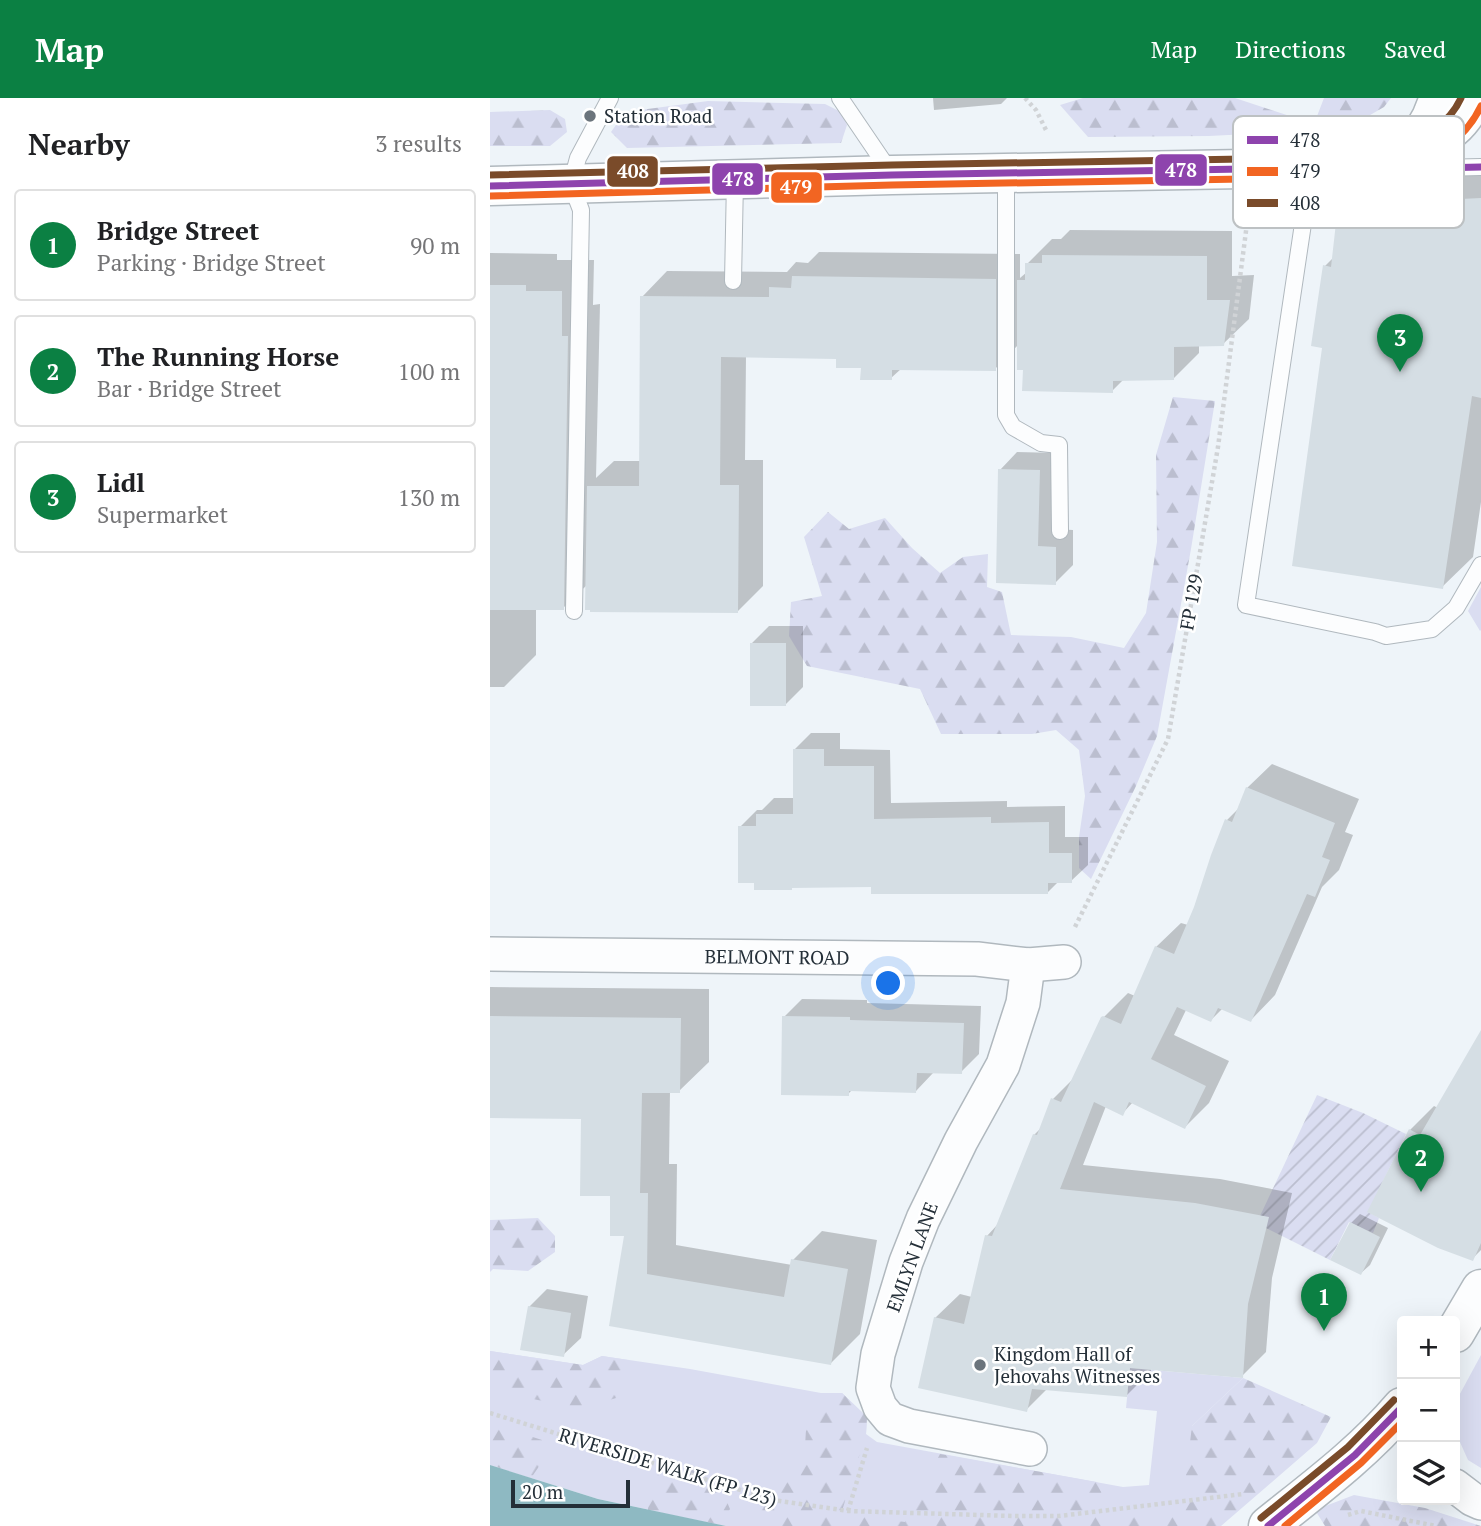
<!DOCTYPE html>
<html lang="en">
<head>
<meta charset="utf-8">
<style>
	body { margin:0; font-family:"PT Serif",serif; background:#f6f6f6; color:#202124 }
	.controls { position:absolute; right:21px; bottom:21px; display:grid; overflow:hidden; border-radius:7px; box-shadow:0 7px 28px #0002 }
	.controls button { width:63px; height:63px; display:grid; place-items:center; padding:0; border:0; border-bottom:2px solid #e0e0e0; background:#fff; color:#202124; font:35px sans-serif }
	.scale { position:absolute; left:21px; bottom:18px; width:119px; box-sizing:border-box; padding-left:7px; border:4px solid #242f38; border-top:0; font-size:19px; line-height:24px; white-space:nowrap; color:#242f38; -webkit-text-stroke:5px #fff; paint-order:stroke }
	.you { position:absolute; left:399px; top:886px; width:24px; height:24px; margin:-18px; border:5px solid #fff; border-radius:50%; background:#1a73e8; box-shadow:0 0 0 10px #1a73e833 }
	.badge { display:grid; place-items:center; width:46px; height:46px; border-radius:50%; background:#0b8043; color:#fff; font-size:23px; font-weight:700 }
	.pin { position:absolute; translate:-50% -58px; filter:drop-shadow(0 2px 4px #0008) }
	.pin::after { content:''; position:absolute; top:37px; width:24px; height:21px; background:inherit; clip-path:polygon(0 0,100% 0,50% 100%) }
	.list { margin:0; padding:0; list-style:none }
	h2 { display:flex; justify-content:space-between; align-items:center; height:91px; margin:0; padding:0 28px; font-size:30px }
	h2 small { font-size:23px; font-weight:400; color:#757577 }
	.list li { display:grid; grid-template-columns:46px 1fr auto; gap:21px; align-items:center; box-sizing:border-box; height:112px; margin:0 14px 14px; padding:0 14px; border:2px solid #e0e0e0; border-radius:7px }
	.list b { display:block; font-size:26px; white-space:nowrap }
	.list p { margin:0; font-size:23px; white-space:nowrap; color:#757577 }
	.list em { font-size:23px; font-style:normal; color:#757577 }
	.icon { flex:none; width:38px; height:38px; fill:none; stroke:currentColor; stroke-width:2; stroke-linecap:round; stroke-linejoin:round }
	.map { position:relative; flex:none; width:991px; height:1428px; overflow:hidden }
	header { display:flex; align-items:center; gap:42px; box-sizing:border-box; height:98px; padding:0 35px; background:#0b8043; color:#fff }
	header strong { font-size:33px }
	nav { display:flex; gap:38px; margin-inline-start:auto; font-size:24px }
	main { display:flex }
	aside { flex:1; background:#fff }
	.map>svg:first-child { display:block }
	.grass { fill:#daddf1 }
	.forest { fill:url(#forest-firs) }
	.garden { fill:url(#garden-furrows) }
	.water { fill:#8eb9c2 }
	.shadow { fill:#0003 }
	.building { fill:#d5dee4 }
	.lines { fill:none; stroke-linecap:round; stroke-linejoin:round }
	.service-casing { stroke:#b0b8be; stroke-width:18 }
	.minor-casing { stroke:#b0b8be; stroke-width:36 }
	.tertiary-casing { stroke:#b0b8be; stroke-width:41 }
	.primary-casing { stroke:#b0b8be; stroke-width:41 }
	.path { stroke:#d0d3d6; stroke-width:4.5; stroke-dasharray:3.5 3.5; stroke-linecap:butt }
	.service { stroke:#fcfdfe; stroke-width:16 }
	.minor { stroke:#fcfdfe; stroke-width:33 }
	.tertiary { stroke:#fcfdfe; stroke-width:38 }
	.primary { stroke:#fcfdfe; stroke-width:38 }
	.bus-1-casing { stroke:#fff; stroke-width:12 }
	.bus-2-casing { stroke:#fff; stroke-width:12 }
	.bus-3-casing { stroke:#fff; stroke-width:12 }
	.bus-1 { stroke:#8e44ad; stroke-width:7 }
	.bus-2 { stroke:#f26522; stroke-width:7 }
	.bus-3 { stroke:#7a4b2a; stroke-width:7 }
	.poi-dot { fill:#6b747c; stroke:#fff; stroke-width:2.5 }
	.labels { text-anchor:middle; stroke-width:5; stroke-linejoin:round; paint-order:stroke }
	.poi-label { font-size:19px; fill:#242f38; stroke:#fff; text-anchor:start }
	.street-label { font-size:19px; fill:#242f38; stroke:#fff }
	.key { fill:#fff; stroke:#bdc1c3; stroke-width:2 }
	.key-label { font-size:19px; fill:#242f38 }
	.line-badge { stroke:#fff; stroke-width:2.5 }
	.badge-label { font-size:19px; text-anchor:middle; font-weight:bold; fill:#fff }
</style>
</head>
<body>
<header>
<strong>Map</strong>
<nav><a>Map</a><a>Directions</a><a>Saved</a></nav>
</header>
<main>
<aside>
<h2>Nearby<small>3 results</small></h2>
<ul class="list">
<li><span class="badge">1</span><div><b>Bridge Street</b><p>Parking · Bridge Street</p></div><em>90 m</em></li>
<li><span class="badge">2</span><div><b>The Running Horse</b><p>Bar · Bridge Street</p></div><em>100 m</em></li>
<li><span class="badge">3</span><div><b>Lidl</b><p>Supermarket</p></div><em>130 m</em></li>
</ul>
</aside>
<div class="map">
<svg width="991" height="1428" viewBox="0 0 991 1428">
	<defs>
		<pattern id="forest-firs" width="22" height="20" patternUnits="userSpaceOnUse" patternTransform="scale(1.75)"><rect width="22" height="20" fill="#daddf1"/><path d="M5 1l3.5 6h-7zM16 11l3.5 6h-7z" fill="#bbbecf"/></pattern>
		<pattern id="garden-furrows" width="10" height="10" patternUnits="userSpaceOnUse" patternTransform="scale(1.75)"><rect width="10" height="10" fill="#daddf1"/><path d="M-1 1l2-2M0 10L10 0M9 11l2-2" fill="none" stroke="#bbbecf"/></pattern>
	</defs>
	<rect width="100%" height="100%" fill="#eef4f9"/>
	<path class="grass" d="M991,489v43l-1,1 -12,-20z
		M0,1253l93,14 19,-9 88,13 131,24h21l25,24 -1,17 11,8 246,45 26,-2 8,-74 -31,-3 4,-40 113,10 -51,48 29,100h-495l-128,-27 -108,-34z
		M991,1257v113l-13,-8 -9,-20 -4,-24v-13z"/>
	<path class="forest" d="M593,0h152l79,26 10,-26h67l-7,9 -26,15 -37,8 -112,6 -121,1 -28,-32z
		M218,3l117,3 16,8 6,13 -6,18 -214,5 -16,-16 14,-20z
		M60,12l15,9 2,13 -17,14h-60v-34z
		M683,299l42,4 -24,148 -34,187 -21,50 -45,93 -12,-11v-31l6,-41 -6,-46 -23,-20 -24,4h-91l-21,-45 -113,-23 -18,-30 2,-34 31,-6 -18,-59 24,-25 21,17 36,-11 27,30 28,25 23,-16 25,-3 -1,33 15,5 9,43 60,2 53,11 22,-35 11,-71 -1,-87z
		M48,1120l17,18v16l-27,19 -35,-2 -3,3v-52z
		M0,1253l93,14 19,-9 26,4 -12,38 -35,11 -91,-19z
		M753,1280l88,39 -14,26 -96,83h-464l-1,-15 8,-24 40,-22 2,-36 15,-35 21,-1 25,24 -1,17 -25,80 64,8 35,-68 157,28 15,35 67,-5 6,-29 7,-57z
		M0,1325l52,17 -2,25 -9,13 -41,-13z
		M200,1362l22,7 18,42 -9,16 -73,-15 -2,-29z
		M864,1397l71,13 56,18h-156l-10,-16z"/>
	<path class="garden" d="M827,997l46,18 43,21 -38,78 11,6 -6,15 -24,-11 -19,38 -64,-32 -6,-12z"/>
	<path class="water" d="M0,1367l108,34 128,27h-236z"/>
	<path class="shadow" d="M443,0h74l-6,6 -67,6z
		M991,72v332l-8,55 -31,30 -118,-240 1,-81 8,-8 7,-52 30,-30z
		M580,132l162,1v45l22,-1 -5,44 -26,25 -24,1v8l-26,26h-49l-12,12 -87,-23 -7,-23 -23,24h-94l-10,9 -53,-21 -92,-1 -1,104h18v126l-26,26 -150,-27 -24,23h-27v47l-32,32h-14v-434l67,1v6h37l-1,45 7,-1 -4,174 18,-17h27l1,-164 25,-26 120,1 9,-10 12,1 11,-11 201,2v24l7,-6v-8l25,-25h9z
		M527,354l40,1 -2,76 18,1v35l-18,18 -55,-113z
		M279,528h34v61l-18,18 -34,-61z
		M321,635h29v16l50,1 1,53 116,-2v6l58,-1v31h23v28l-17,16 -13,1 -11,11 -174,-7 -133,-59 17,-17h5l12,-12h20v-48z
		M782,666l87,35 -14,33 8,3 -14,35 -17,17 -47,108 -24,25 -28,-12 -12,12 -25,-10 -12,25 55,26 -20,42 -24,24 -52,-25 -11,12 -16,-8 -23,59 137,14 72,14 -20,85 -6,74 -24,24 -91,-7v2l-24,24 -79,-7 -22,22 -91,-92 25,-24 12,3 15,-61 11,-12 36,-89 8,-8 11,-28 21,-21 29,-60 25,-25 7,3 21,-49 25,-24 7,2 39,-105 12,-12 8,-20z
		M0,889l219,2v73l-30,29h-9l-1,73h8l-1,81 116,20 1,-5 29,-29 55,9 -17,94 -29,29 -220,-38 16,-91 -44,-117 -93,-1z
		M312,901l65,1v3l114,3 -2,48 -18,18 -28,1 -17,18 -63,-2 -5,5 -64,-77z
		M991,947v205l-9,9 -62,-129 24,-24 4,2z
		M870,1116l28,14 -18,37 -9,8 -10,-50z
		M57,1191l41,7 -7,42 -18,17 -34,-48z"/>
	<path class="building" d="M991,100v200l-9,-2 -29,193 -151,-23 30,-218 -11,-2 12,-81 8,2 7,-62z
		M552,157l165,1v44h23l-6,46 -50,1v33l-61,1v12l-91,-2 1,-21h-6v-90h8v-17h17z
		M302,178l204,3v92l-104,-1v10h-32l1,-12h-25v-9l-115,-2 -1,128h19l-1,128 -148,-1v-2h-5l2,-124h52l1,-190 129,1v-10l22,1z
		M0,187h36v6h36v45h6l-4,274h-74z
		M508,371l42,1 -2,76 18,1v38l-60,-2z
		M260,545h36v63h-36z
		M303,651h31v17h50v53l117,-2v6l58,-1v31h23v30h-24v11h-177v-7l-79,1v2h-38v-7h-16v-57h18v-12h37z
		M756,689l89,36 -13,34 8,3 -15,37 -8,-3 -56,128 -33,-14 -7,14 -34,-15 -26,52 55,27 -21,43 -56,-27 -6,14 -29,-14 -34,87 135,14 74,14 -21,87 -5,74 -113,-10 -3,29 -95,-8 -5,23 -109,-24 16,-71 30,7 21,-89 7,1 41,-102 4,1 14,-37 10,4 40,-85 2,-1 18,8 34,-78 19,8 20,-47 17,-52 14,-36 7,3z
		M0,918l191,2 -1,75h-38l-2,100h8l-1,81 137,23 7,-38 57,10 -17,96 -222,-39 15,-90h-14v-40h-30l1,-77 -91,-1z
		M292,918l68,1v3l114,3 -2,51 -45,-1 -1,20 -67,-2v5l-68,-1z
		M991,932v213l-8,18 -35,-13 -71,-36 42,-83 11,6z
		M860,1124l30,15 -19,38 -31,-15z
		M38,1208l43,7 -7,44 -44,-7z"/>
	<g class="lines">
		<defs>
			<path id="service" d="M350,0l51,75
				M913,68l34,2 44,-1
				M813,70l4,29 -61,408 129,27 11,4 46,-7 24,-21 25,-43
				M516,75v242l7,12 28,16 18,2 1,86
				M243,183l2,-101
				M84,513l7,-401 -10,-26 7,-26 32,-60"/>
			<g id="minor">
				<path id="s1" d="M0,856l487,5 51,6 36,-3"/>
				<path d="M538,867l-5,38 -20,62 -42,76 -38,78 -17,43 -28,92 -5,34 7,19 10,12 19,7 121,23"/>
				<path d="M965,1388l17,13 9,4"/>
			</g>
			<path id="tertiary" d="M965,1235l26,-44
				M778,1428c46,-37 95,-73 134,-119"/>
			<path id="primary" d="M922,53l19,-33 8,-20
				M0,88l402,-11 411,-7c21,-1 44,-1 65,-4 29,-4 77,-22 95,-47 4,-5 7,-13 10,-19"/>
		</defs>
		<use href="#service" class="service-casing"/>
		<use href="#minor" class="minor-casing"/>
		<use href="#tertiary" class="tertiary-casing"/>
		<use href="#primary" class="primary-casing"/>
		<path class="path" d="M535,0l11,12 11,22
			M585,829l93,-188 50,-292 31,-239
			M0,1315l283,87 75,11 165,5h46l184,-22
			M358,1413l19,-63
			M858,1417l13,-4 75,15"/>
		<use href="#service" class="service"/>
		<use href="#minor" class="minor"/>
		<use href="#tertiary" class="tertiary"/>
		<use href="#primary" class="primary"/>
		<defs>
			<path id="bus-1" d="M0,88l402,-11 411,-7 65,-4 69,4 44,-1
				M778,1428l87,-71 47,-48"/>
			<path id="bus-2" d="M0,98l402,-11 411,-7c63,-2 147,-6 178,-72
				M795,1428l76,-63 41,-41"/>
			<path id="bus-3" d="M0,77l402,-10 411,-7c52,-3 133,-5 158,-60
				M771,1420l87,-71 46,-47"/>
		</defs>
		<use href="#bus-1" class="bus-1-casing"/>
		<use href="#bus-2" class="bus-2-casing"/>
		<use href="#bus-3" class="bus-3-casing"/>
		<use href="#bus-1" class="bus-1"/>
		<use href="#bus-2" class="bus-2"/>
		<use href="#bus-3" class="bus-3"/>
	</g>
	<g class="poi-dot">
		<circle cx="100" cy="18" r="7"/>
		<circle cx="490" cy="1267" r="7"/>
	</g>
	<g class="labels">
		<g class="poi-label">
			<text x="114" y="25">Station Road</text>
			<text x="504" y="1263">Kingdom Hall of<tspan x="504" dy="22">Jehovahs Witnesses</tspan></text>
		</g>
		<g class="street-label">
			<text transform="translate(701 504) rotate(-80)" y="7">FP 129</text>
			<text dy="7" stroke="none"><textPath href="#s1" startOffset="287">BELMONT ROAD</textPath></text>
			<text transform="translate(422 1159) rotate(-70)" y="7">EMLYN LANE</text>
			<text transform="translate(178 1369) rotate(17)" y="7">RIVERSIDE WALK (FP 123)</text>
		</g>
	</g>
	<rect x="743" y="18" width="231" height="112" rx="10" class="key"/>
	<rect x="757" y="38" width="31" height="8" fill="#8e44ad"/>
	<rect x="757" y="69" width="31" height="9" fill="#f26522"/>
	<rect x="757" y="101" width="31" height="8" fill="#7a4b2a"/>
	<g class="key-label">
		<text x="800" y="49">478</text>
		<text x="800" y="80">479</text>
		<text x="800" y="112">408</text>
	</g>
	<g class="line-badge">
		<rect x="664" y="55" width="54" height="34" rx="7" fill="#8e44ad"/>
		<rect x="116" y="57" width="53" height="33" rx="7" fill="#7a4b2a"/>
		<rect x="221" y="64" width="53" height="34" rx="7" fill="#8e44ad"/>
		<rect x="280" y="73" width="53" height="33" rx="7" fill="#f26522"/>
	</g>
	<g class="badge-label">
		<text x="691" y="79">478</text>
		<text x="143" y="80">408</text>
		<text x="248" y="88">478</text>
		<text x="306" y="96">479</text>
	</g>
</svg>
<div class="controls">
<button>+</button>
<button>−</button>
<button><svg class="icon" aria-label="layers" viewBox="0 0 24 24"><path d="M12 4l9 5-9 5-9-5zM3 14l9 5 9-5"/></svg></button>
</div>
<div class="scale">20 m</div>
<div class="you"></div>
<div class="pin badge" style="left:834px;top:1233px">1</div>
<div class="pin badge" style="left:931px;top:1094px">2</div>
<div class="pin badge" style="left:910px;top:274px">3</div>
</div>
</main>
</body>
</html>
